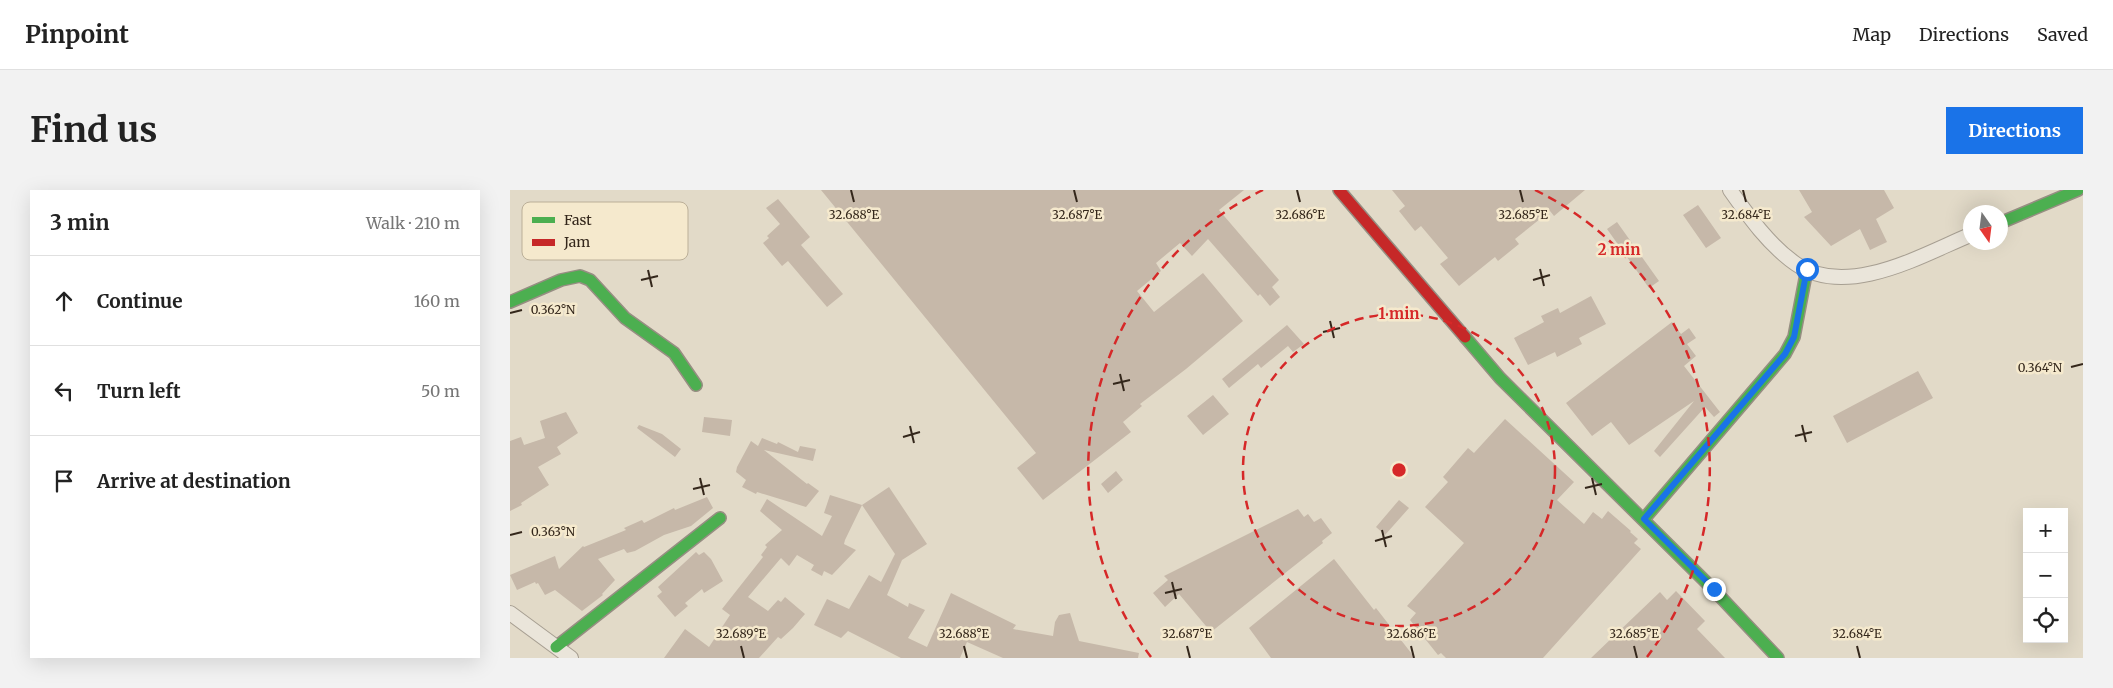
<!DOCTYPE html>
<html lang="en">
<head>
<meta charset="utf-8">
<style>
	body { margin:0; font-family:Merriweather,serif; background:#f2f2f2; color:#222 }
	.controls { position:absolute; right:15px; bottom:15px; display:grid; overflow:hidden; border-radius:0px; box-shadow:0 5px 20px #0002 }
	.controls button { width:45px; height:45px; display:grid; place-items:center; padding:0; border:0; border-bottom:1px solid #e0e0e0; background:#fff; color:#222; font:25px sans-serif }
	.compass { position:absolute; left:1453px; top:15px; width:45px; height:45px; border-radius:50%; background:#fff; box-shadow:0 5px 20px #0002; rotate:166deg }
	.stop { position:absolute; width:15px; height:15px; margin:-11px; border:4px solid #1a73e8; border-radius:50%; background:#fff }
	.stop.end { background:#1a73e8; border-color:#fff; box-shadow:0 1px 5px #0008 }
	.list { margin:0; padding:0; list-style:none }
	h2 { display:flex; justify-content:space-between; align-items:center; height:65px; margin:0; padding:0 20px; font-size:21px }
	h2 small { font-size:16px; font-weight:400; color:#767676 }
	.list li { display:grid; grid-template-columns:32px 1fr auto; gap:15px; align-items:center; box-sizing:border-box; height:90px; padding:0 20px; border-top:1px solid #e0e0e0 }
	.list b { display:block; font-size:19px; white-space:nowrap }
	.list em { font-size:16px; font-style:normal; color:#767676 }
	.icon { flex:none; width:28px; height:28px; fill:none; stroke:currentColor; stroke-width:2; stroke-linecap:round; stroke-linejoin:round }
	.map { position:relative; flex:none; width:1573px; height:468px; overflow:hidden; border-radius:0px }
	header { display:flex; align-items:center; gap:30px; box-sizing:border-box; height:70px; padding:0 25px; background:#fff; border-bottom:1px solid #e0e0e0 }
	header strong { font-size:24px }
	nav { display:flex; gap:28px; margin-inline-start:auto; font-size:18px }
	.intro { display:flex; align-items:center; justify-content:space-between; box-sizing:border-box; height:120px; padding:0 30px }
	h1 { margin:0; font-size:35px }
	.button { padding:12px 22px; border-radius:0px; background:#1a73e8; color:#fff; font-size:18px; font-weight:700 }
	main { display:flex; gap:30px; padding:0 30px }
	aside { flex:1; background:#fff; border-radius:0px; box-shadow:0 5px 20px #0002 }
	.map>svg:first-child { display:block }
	.building { fill:#c6b8a9 }
	.lines { fill:none; stroke-linecap:round; stroke-linejoin:round }
	.street-casing { stroke:#a79f92; stroke-width:16 }
	.fast-casing { stroke:#968e82; stroke-width:14 }
	.jam-casing { stroke:#968e82; stroke-width:14 }
	.street { stroke:#eae5da; stroke-width:14 }
	.fast { stroke:#4caf50; stroke-width:11 }
	.jam { stroke:#c62828; stroke-width:11 }
	.route { stroke:#1a73e8; stroke-width:6 }
	.ticks { fill:none; stroke:#34271b; stroke-width:2 }
	.ring { fill:none; stroke:#d62828; stroke-width:2.5; stroke-dasharray:9 6 }
	.key { fill:#f5e9cd; stroke:#bbaf98; stroke-width:1 }
	.key-label { font-size:14px; fill:#34271b }
	.ticks-label { font-size:12px; text-anchor:middle; fill:#34271b; stroke:#f5e9cd; stroke-width:5; stroke-linejoin:round; paint-order:stroke }
	.centre { fill:#d62828; stroke:#f5e9cd; stroke-width:2.5 }
	.ring-label { font-size:15px; text-anchor:middle; font-weight:bold; fill:#d62828; stroke:#f5e9cd; stroke-width:5; stroke-linejoin:round; paint-order:stroke }
</style>
</head>
<body>
<header>
<strong>Pinpoint</strong>
<nav><a>Map</a><a>Directions</a><a>Saved</a></nav>
</header>
<div class="intro"><h1>Find us</h1><a class="button">Directions</a></div>
<main>
<aside>
<h2>3 min<small>Walk · 210 m</small></h2>
<ul class="list">
<li><svg class="icon" aria-label="ahead" viewBox="0 0 24 24"><path d="M12 20V5M6 11l6-6 6 6"/></svg><div><b>Continue</b></div><em>160 m</em></li>
<li><svg class="icon" aria-label="left" viewBox="0 0 24 24"><path d="M17 20v-9H6M10 6l-5 5 5 5"/></svg><div><b>Turn left</b></div><em>50 m</em></li>
<li><svg class="icon" aria-label="arrive" viewBox="0 0 24 24"><path d="M6 21V4h12l-3 4 3 4H6"/></svg><div><b>Arrive at destination</b></div></li>
</ul>
</aside>
<div class="map">
<svg width="1573" height="468" viewBox="0 0 1573 468">
	<rect width="100%" height="100%" fill="#e2dac8"/>
	<path class="building" d="M311,0h423l-25,20 60,70 -7,7 8,10 -10,9 -10,-12 -2,2 -50,-57 -16,17 -12,-13 -24,20 5,8 -24,20 17,21 49,-39 40,48 -57,48 -46,35 2,2 -19,16 8,10 -88,68 -26,-32 19,-15z
		M882,0h193l-31,26 -4,-5 -35,28 4,5 -21,17 -3,-4 -36,29 -19,-22 8,-6 -27,-32 -6,5 -16,-20 6,-5z
		M1289,0h85l10,18 -18,11 11,23 -17,8 -10,-21 -29,17 -27,-29 8,-5z
		M268,9l32,38 -9,8 42,49 -16,13 -39,-46 -6,5 -19,-23 6,-5 -2,-2 13,-12 -14,-16z
		M1188,15l23,33 -15,10 -23,-33z
		M1107,32l42,59 -10,7 -42,-59z
		M1081,106l15,28 -27,14 3,6 -25,13 -2,-5 -27,13 -14,-27 30,-16 -3,-6 17,-8 2,5z
		M1162,132l9,12 8,-6 7,10 -9,6 9,12 -12,10 36,46 -6,5 -9,-10 -45,50 -6,-6 40,-50 -65,44 -18,-23 -19,14 -26,-33z
		M777,135l17,19 -11,8 -5,-6 -27,22 -3,-4 -29,24 -7,-9z
		M1408,181l15,27 -86,45 -14,-27z
		M703,205l16,19 -26,21 -16,-19z
		M56,222l12,21 -21,14 4,7 -23,13 11,18 -28,18 1,2 -12,6v-70l11,-4 3,8 21,-7 -5,-17z
		M194,227l28,3 -2,16 -28,-4z
		M995,229l69,63 -17,18 27,24 9,-12 9,7 6,-8 23,20 -1,1 8,7 -4,4 7,6 -98,109h-97l-5,-5 -3,2 -28,-35 6,-7 -9,-7 57,-63 -39,-36 23,-25 -5,-5 25,-29 6,5z
		M129,235l23,9 19,15 -6,8 -38,-29z
		M252,248l15,6 1,-2 20,10 2,-6 16,3 -3,12 -49,-11 43,34 1,-1 11,8 -13,16 -49,-15 -1,2 -14,-7 4,-7 -10,-8 1,-5 14,-26 7,5z
		M606,281l7,9 -15,13 -7,-9z
		M379,297l38,57 -25,16 -15,35 21,12 1,-4 16,7 -17,28 19,9 24,-54 65,32 -3,4 40,7 2,-14 4,-7 11,-2 9,28 60,12 -1,5h-135l-36,-16 -7,16h-59l-53,-27 -7,7 -27,-13 13,-26 22,10 20,-34 12,7 14,-28 -33,-49z
		M320,305l32,10 -17,35 -1,4 12,6 -24,25 -8,-4 -2,5 -11,-6 3,-5 -17,-10 -8,11 -8,-8 -33,39 20,14 10,-11 3,2 4,-5 20,17 -12,14 -12,11 -3,-2 -19,21h-95l21,-29 24,18 21,-32 -8,-6 41,-52 -2,-2 6,-8 -2,-2 17,-15 -22,-19 7,-12 55,37 10,-20 -8,-3z
		M197,307l6,11 -22,18 -27,9 -29,16 -8,2 -3,-4 -26,10 17,21 -13,14 1,1 -21,16 -27,-21 -10,5 -7,-12 -2,1 -1,-2 -18,8 -7,-15 45,-19 4,13 24,-23 1,1 42,-17 -2,-2 18,-8 2,3 30,-15 1,2z
		M889,310l10,8 -24,27 -9,-8z
		M788,319l6,8 4,-3 6,8 7,-4 11,15 -10,8 1,2 -112,89 -32,-38 -14,13 -12,-14 15,-13 -4,-4z
		M186,362l3,3 5,-3 7,7 12,22 -19,12 -2,-4 -17,14 3,3 -13,11 -18,-21 5,-4 -4,-5z
		M824,369l40,51 2,-2 39,50h-144l-22,-30z
		M1166,401l29,30 -8,8 28,29h-134l69,-66 7,8z"/>
	<g class="lines">
		<defs>
			<path id="street" d="M1220,0c19,27 39,55 66,74 51,35 126,-9 174,-29
				M0,423l61,45"/>
			<path id="fast" d="M1490,33l78,-33
				M0,112l51,-22 19,-4 10,4 35,38 49,35 22,32
				M955,147l35,41 213,211 65,69
				M1134,329l141,-165 9,-17 13,-68
				M46,457l164,-129"/>
			<path id="jam" d="M829,0l126,147"/>
		</defs>
		<use href="#street" class="street-casing"/>
		<use href="#fast" class="fast-casing"/>
		<use href="#jam" class="jam-casing"/>
		<use href="#street" class="street"/>
		<use href="#fast" class="fast"/>
		<use href="#jam" class="jam"/>
	</g>
	<g class="lines">
		<path class="route" d="M1204,399l-70,-70 141,-165 9,-17 13,-68"/>
	</g>
	<path class="ticks" d="M341,0l3,12M564,0l3,12M787,0l3,12M1010,0l3,12M1233,0l3,12M1030,79l4,17M138,80l4,17M131,90l17,-4M1023,90l17,-5M0,123l12,-3M820,131l4,17M813,142l17,-4M1561,177l12,-3M610,184l4,17M603,194l17,-4M1292,235l4,17M400,236l4,17M1285,246l17,-4M393,247l17,-5M190,288l4,17M1082,288l4,17M1075,298l17,-4M183,299l17,-4M872,340l4,17M0,345l12,-3M865,351l17,-5M662,392l4,17M655,403l17,-4M231,456l3,12M454,456l3,12M677,456l3,12M901,456l3,12M1124,456l3,12M1347,456l3,12"/>
	<g class="ring">
		<circle cx="889" cy="280" r="156"/>
		<path d="M641 467A311 311 0 0 1 753 0M1025 0A311 311 0 0 1 1137 467"/>
	</g>
	<rect x="12" y="12" width="166" height="58" rx="8" class="key"/>
	<rect x="22" y="27" width="23" height="6" fill="#4caf50"/>
	<rect x="22" y="49" width="23" height="7" fill="#c62828"/>
	<g class="key-label">
		<text x="54" y="35">Fast</text>
		<text x="54" y="57">Jam</text>
	</g>
	<g class="ticks-label">
		<text x="1013" y="29">32.685°E</text>
		<text x="344" y="29">32.688°E</text>
		<text x="567" y="29">32.687°E</text>
		<text x="790" y="29">32.686°E</text>
		<text x="1236" y="29">32.684°E</text>
		<text x="43" y="124">0.362°N</text>
		<text x="1530" y="182">0.364°N</text>
		<text x="43" y="346">0.363°N</text>
		<text x="231" y="448">32.689°E</text>
		<text x="454" y="448">32.688°E</text>
		<text x="677" y="448">32.687°E</text>
		<text x="901" y="448">32.686°E</text>
		<text x="1124" y="448">32.685°E</text>
		<text x="1347" y="448">32.684°E</text>
	</g>
	<circle cx="889" cy="280" r="8" class="centre"/>
	<g class="ring-label">
		<text x="1109" y="65">2 min</text>
		<text x="889" y="129">1 min</text>
	</g>
</svg>
<div class="controls">
<button>+</button>
<button>−</button>
<button><svg class="icon" aria-label="locate" viewBox="0 0 24 24"><circle cx="12" cy="12" r="6"/><path d="M12 2v4M12 18v4M2 12h4M18 12h4"/></svg></button>
</div>
<svg class="compass" viewBox="-18 -18 36 36"><path d="M0-13l5 13h-10z" fill="#e53935"/><path d="M0 13l5-13h-10z" fill="#767676"/></svg>
<div class="stop" style="left:1297px;top:79px"></div>
<div class="stop end" style="left:1204px;top:399px"></div>
</div>
</main>
</body>
</html>
